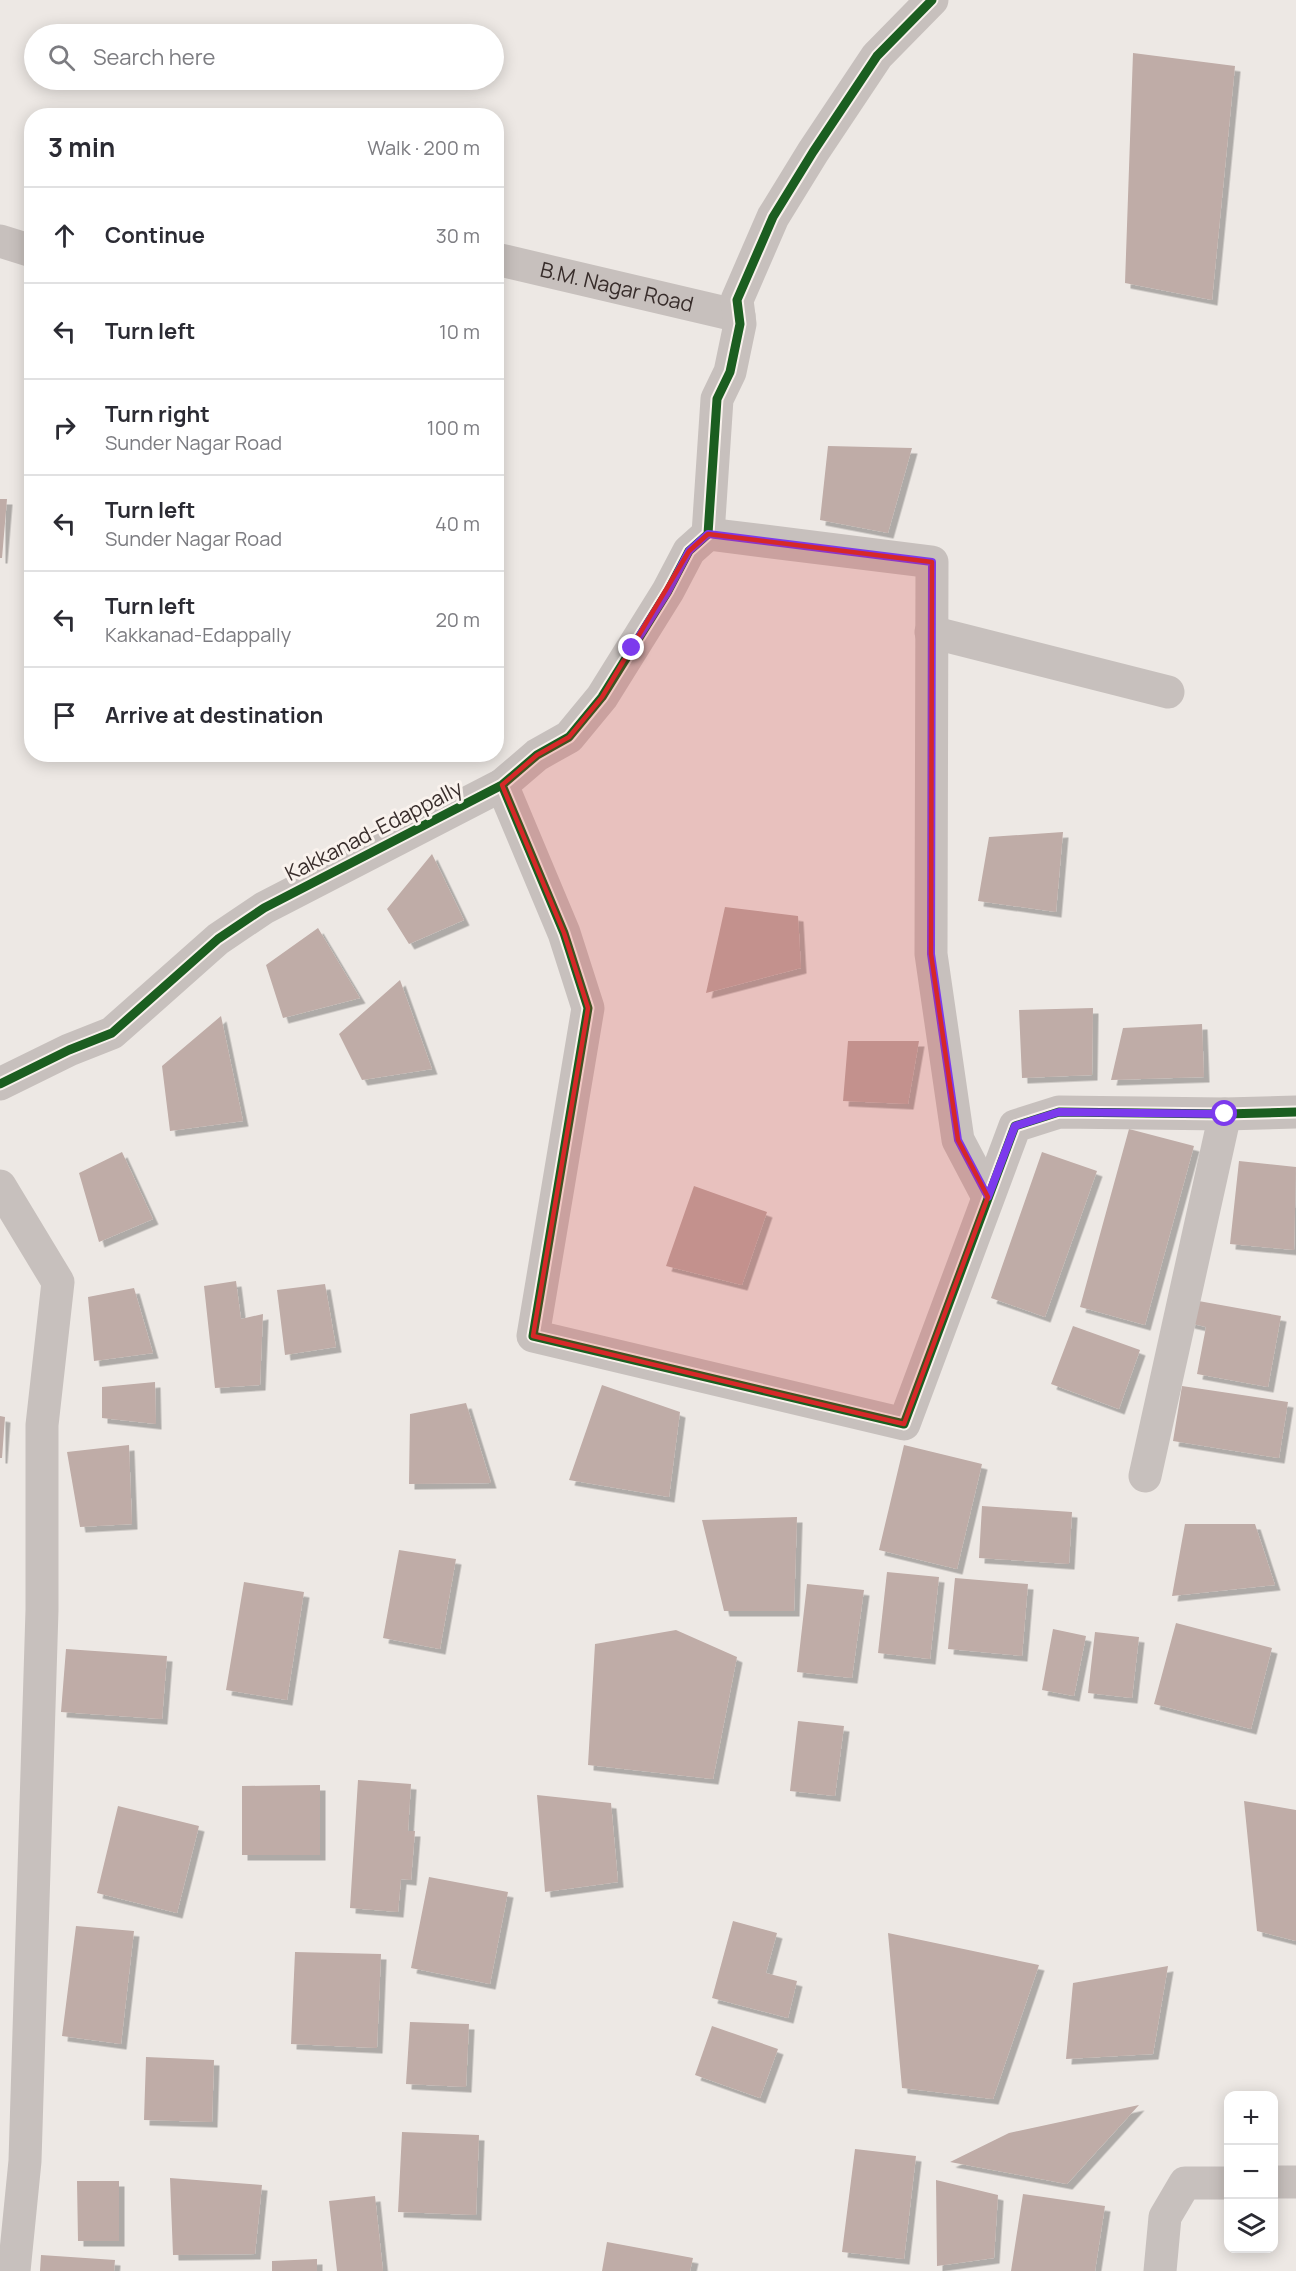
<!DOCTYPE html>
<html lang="en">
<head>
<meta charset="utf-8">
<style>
	body { margin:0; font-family:Manrope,sans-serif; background:#f7f7f7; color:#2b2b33 }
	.controls { position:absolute; right:18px; bottom:18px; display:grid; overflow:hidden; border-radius:12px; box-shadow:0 3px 15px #0003 }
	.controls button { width:54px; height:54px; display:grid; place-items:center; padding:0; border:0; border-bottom:2px solid #e1e1e2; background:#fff; color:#2b2b33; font:30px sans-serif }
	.stop { position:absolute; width:18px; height:18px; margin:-14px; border:4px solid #7c3aed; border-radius:50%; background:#fff }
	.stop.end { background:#7c3aed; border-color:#fff; box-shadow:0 2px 6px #0008 }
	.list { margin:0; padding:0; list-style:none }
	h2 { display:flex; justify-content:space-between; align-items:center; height:78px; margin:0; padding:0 24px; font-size:26px }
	h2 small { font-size:20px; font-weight:400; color:#7c7c81 }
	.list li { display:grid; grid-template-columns:39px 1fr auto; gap:18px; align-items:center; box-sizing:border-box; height:96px; padding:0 24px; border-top:2px solid #e1e1e2 }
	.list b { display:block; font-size:22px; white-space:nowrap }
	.list p { margin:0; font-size:20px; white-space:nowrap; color:#7c7c81 }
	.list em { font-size:20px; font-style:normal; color:#7c7c81 }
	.icon { flex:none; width:33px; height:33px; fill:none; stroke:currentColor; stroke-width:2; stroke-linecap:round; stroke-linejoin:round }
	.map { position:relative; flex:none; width:1296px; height:2271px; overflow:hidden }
	.search { position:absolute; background:#fff; box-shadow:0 3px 15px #0003; left:24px; top:24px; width:480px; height:66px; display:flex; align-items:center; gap:15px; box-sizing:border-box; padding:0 21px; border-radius:33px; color:#7c7c81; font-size:22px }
	.panel { position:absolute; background:#fff; box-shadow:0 3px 15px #0003; left:24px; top:108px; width:480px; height:654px; border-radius:24px }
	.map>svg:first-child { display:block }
	.building { fill:#bfaca7; filter:url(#shadow) }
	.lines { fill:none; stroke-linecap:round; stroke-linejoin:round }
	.minor { stroke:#c7c0bd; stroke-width:33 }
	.cycleway-casing { stroke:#f9f2ed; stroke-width:13 }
	.cycleway { stroke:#1b5e20; stroke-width:9 }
	.route { stroke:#7c3aed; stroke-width:8 }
	.marked { fill:#d62828; fill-opacity:0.2; stroke:#d62828; stroke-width:4.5; stroke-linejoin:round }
	.labels { text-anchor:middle; stroke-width:6; stroke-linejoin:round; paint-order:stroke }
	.street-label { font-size:21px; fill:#382d2b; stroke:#f9f2ed }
</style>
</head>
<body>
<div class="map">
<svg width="1296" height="2271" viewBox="0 0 1296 2271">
	<defs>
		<filter id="shadow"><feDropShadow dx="5.5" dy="5.5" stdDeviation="0" flood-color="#0004"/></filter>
	</defs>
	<rect width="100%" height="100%" fill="#ede8e4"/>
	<path class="building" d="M1133,53l102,13 -23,234 -87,-17z
		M828,446l84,2 -24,85 -68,-13z
		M0,499h7l-5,59h-2z
		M1063,832l-7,80 -78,-11 11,-64z
		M432,854l32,66 -55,24 -22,-35z
		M725,907l73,9 3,52 -95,25z
		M318,928l42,70 -77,20 -17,-53z
		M400,980l32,89 -70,11 -23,-46z
		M1093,1008l-1,67 -70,3 -3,-68z
		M221,1016l22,105 -73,10 -8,-65z
		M1202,1024l2,53 -93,3 12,-52z
		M848,1041h71l-11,63 -65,-3z
		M1129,1129l65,17 -49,179 -65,-18z
		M122,1152l31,67 -54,23 -20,-69z
		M1042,1152l55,19 -52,146 -54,-19z
		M1239,1161l57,6 -2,83 -64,-6z
		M694,1186l73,26 -25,73 -76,-19z
		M236,1281l5,38 22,-5 -3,71 -45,3 -11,-102z
		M325,1284l11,63 -51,8 -8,-65z
		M134,1288l19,65 -59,8 -6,-64z
		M1193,1300l88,16 -13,71 -71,-13 9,-47 -17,-4z
		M1073,1326l67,24 -21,59 -68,-25z
		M155,1382l1,42 -54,-6v-31z
		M602,1385l78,27 -11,85 -100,-17z
		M1182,1386l106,16 -9,56 -106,-17z
		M466,1403l25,80 -82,1 1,-70z
		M0,1416l5,1 -3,41h-2z
		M129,1445l3,79 -52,3 -13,-75z
		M904,1445l78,19 -25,105 -78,-19z
		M982,1506l90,6 -3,52 -90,-6z
		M797,1517l-3,94h-70l-22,-91z
		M1185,1524h70l20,61 -103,11z
		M399,1550l57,9 -16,90 -57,-11z
		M887,1572l52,5 -9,82 -52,-6z
		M955,1578l73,6 -6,72 -74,-7z
		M244,1582l60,10 -17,108 -61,-10z
		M807,1584l57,6 -12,88 -55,-6z
		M1176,1623l96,25 -21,81 -97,-25z
		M1053,1629l33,7 -12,60 -32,-6z
		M676,1630l61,27 -24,122 -125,-14 7,-121z
		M1095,1632l44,5 -7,61 -44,-5z
		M66,1649l101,7 -5,63 -101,-7z
		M798,1721l46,5 -9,70 -45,-5z
		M358,1780l53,4 -3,47h7l-4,49 -10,-1 -3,33 -48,-4z
		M320,1785v70h-78v-69z
		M537,1795l74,8 7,79 -73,10z
		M1244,1801l52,9v131l-39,-10z
		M118,1806l81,20 -22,87 -80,-20z
		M429,1877l79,15 -18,92 -79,-16z
		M733,1921l44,12 -11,40 31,8 -9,37 -76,-20z
		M76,1926l58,5 -13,113 -59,-8z
		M888,1933l151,32 -46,134 -91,-11z
		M295,1952l86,2 -4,94 -86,-4z
		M1168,1966l-15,88 -87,5 7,-76z
		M410,2022l59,2 -3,63 -60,-3z
		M712,2026l66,23 -18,49 -65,-23z
		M146,2057l68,3 -2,62 -68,-2z
		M1139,2105l-72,79 -117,-22 59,-29z
		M402,2132l77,3 -3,80 -78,-3z
		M855,2149l61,7 -12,103 -62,-7z
		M170,2178l92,7 -7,69 -82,1z
		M936,2180l62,15 -4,63 -57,8z
		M77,2181h42v60h-41z
		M1023,2194l82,12 -10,65h-84z
		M375,2196l8,75h-46l-8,-70z
		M607,2242l86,16 -3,13h-88z
		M41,2255l74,5 -1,11h-74z
		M317,2259v12h-45v-10z"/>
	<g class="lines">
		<g class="minor">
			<path d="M0,241l32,10"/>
			<path id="s1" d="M496,259l243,57"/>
			<path d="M708,534l224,28 -1,392 27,186 30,57"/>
			<path d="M931,632l237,60"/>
			<path d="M502,785l62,148 24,75 -55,328 371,88 111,-298 44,-14 166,2 71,-2"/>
			<path d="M0,1084l69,-34 43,-17 106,-94 46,-31 238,-123 35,-30 32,-18 33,-40 66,-106 21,-40 19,-17 9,-135 13,-27 10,-48 -3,-24 36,-83 40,-65 64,-96 55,-56"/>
			<path d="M0,1186l58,96 -16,143v185l-17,551 -11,110"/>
			<path d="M1145,1476l80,-362"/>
			<path d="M1274,2182h22"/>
			<path d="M1160,2271l5,-54 20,-34h43"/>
		</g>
		<defs>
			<path id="cycleway" d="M502,785l62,148 24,75 -55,328 371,88 111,-298 44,-14 166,2 71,-2
				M0,1084l69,-34 43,-17 106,-94 46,-31 238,-123 35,-30 32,-18 33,-40 66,-106 21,-40 19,-17 9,-135 13,-27 10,-48 -3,-24 36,-83 40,-65 64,-96 55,-56"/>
		</defs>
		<use href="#cycleway" class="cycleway-casing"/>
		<use href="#cycleway" class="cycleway"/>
	</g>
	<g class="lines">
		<path class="route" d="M632,648l36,-57 21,-40 19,-17 224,28 -1,392 27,186 30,57 27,-71 44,-14 166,2"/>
	</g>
	<path class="marked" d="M708,534l224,28 -1,392 27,186 30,57 -84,227 -371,-88 55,-328 -24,-75 -62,-148 35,-30 32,-18 33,-40 87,-146z"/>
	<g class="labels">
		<g class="street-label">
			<text dy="7" stroke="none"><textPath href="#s1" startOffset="124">B.M. Nagar Road</textPath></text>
			<text transform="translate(374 831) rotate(-27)" y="7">Kakkanad-Edappally</text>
		</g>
	</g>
</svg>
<div class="controls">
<button>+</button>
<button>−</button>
<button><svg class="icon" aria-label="layers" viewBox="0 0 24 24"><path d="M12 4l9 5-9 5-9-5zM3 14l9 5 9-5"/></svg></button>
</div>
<div class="stop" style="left:1225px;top:1114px"></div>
<div class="stop end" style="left:632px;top:648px"></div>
<div class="search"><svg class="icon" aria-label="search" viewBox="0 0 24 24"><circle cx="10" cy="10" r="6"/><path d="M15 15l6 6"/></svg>Search here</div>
<section class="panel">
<h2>3 min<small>Walk · 200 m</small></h2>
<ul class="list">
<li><svg class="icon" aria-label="ahead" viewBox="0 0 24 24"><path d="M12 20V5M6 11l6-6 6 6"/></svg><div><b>Continue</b></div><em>30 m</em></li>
<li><svg class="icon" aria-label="left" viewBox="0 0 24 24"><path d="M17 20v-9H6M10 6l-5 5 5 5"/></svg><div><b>Turn left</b></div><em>10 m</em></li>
<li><svg class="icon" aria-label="right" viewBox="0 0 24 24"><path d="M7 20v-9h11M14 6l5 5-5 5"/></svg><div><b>Turn right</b><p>Sunder Nagar Road</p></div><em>100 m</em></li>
<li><svg class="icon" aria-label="left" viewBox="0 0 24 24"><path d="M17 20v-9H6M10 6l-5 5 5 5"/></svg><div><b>Turn left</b><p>Sunder Nagar Road</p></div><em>40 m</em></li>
<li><svg class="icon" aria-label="left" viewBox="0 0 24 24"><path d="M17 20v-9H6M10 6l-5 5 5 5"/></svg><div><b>Turn left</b><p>Kakkanad-Edappally</p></div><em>20 m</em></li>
<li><svg class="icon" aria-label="arrive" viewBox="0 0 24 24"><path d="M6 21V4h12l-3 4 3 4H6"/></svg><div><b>Arrive at destination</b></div></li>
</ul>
</section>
</div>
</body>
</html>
